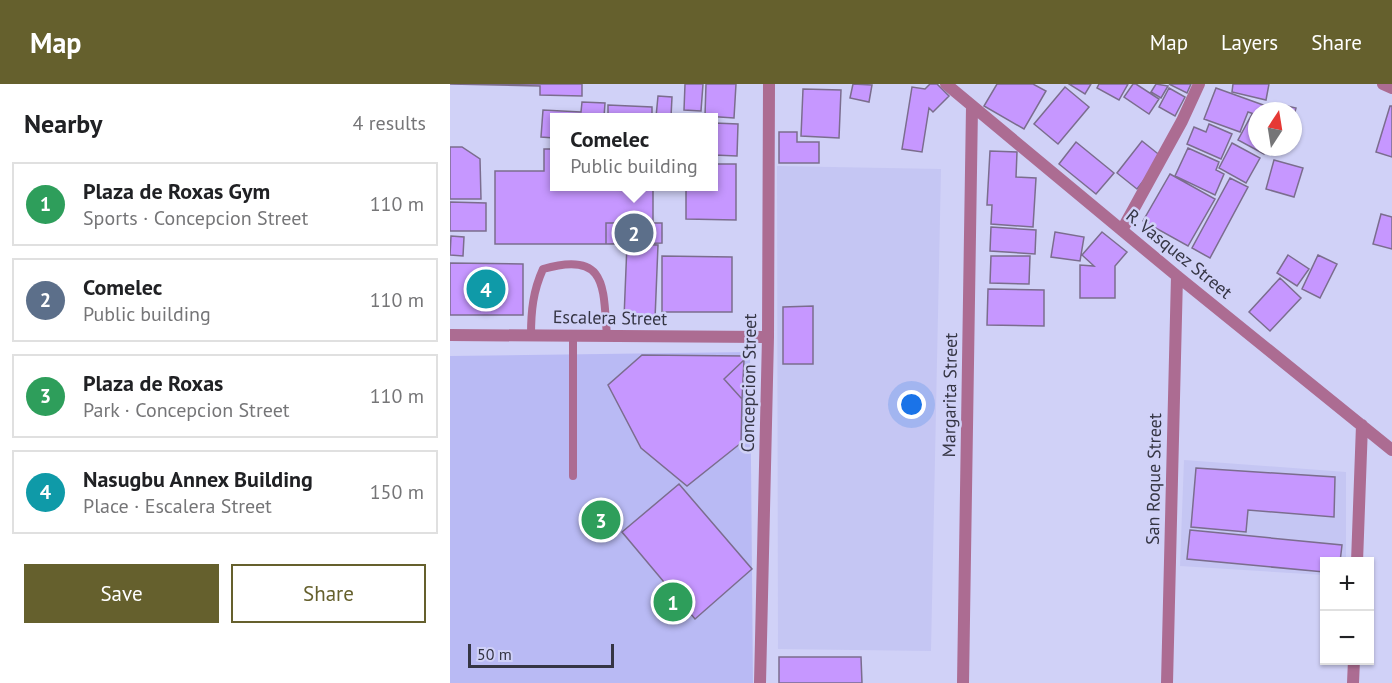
<!DOCTYPE html>
<html lang="en">
<head>
<meta charset="utf-8">
<style>
	body { margin:0; font-family:"PT Sans",sans-serif; background:#f2f2f2; color:#202124 }
	.controls { position:absolute; right:18px; bottom:18px; display:grid; overflow:hidden; border-radius:0px; box-shadow:0 2px 4px #0004 }
	.controls button { width:54px; height:54px; display:grid; place-items:center; padding:0; border:0; border-bottom:2px solid #e0e0e0; background:#fff; color:#202124; font:30px sans-serif }
	.compass { position:absolute; left:798px; top:18px; width:54px; height:54px; border-radius:50%; background:#fff; box-shadow:0 2px 4px #0004; rotate:12deg }
	.scale { position:absolute; left:18px; bottom:15px; width:146px; box-sizing:border-box; padding-left:6px; border:3px solid #353544; border-top:0; font-size:16px; line-height:21px; white-space:nowrap; color:#353544; -webkit-text-stroke:4px #d0d1f7; paint-order:stroke }
	.you { position:absolute; left:462px; top:321px; width:21px; height:21px; margin:-15px; border:4px solid #fff; border-radius:50%; background:#1a73e8; box-shadow:0 0 0 9px #1a73e833 }
	.badge { display:grid; place-items:center; width:39px; height:39px; border-radius:50%; background:#65602d; color:#fff; font-size:20px; font-weight:700 }
	.pin { position:absolute; translate:-50% -50%; border:3px solid #fff; box-shadow:0 2px 6px #0006 }
	.popup { position:absolute; left:100px; top:29px; width:168px; height:78px; box-sizing:border-box; display:grid; place-content:center; border-radius:0px; background:#fff; filter:drop-shadow(0 2px 4px #0005); font-size:20px; white-space:nowrap; color:#757577 }
	.popup b { font-size:22px; color:#202124 }
	.popup::after { content:''; position:absolute; left:50%; top:100%; margin-left:-12px; border:12px solid transparent; border-top-color:#fff }
	.list { margin:0; padding:0; list-style:none }
	h2 { display:flex; justify-content:space-between; align-items:center; height:78px; margin:0; padding:0 24px; font-size:26px }
	h2 small { font-size:20px; font-weight:400; color:#757577 }
	.list li { display:grid; grid-template-columns:39px 1fr auto; gap:18px; align-items:center; box-sizing:border-box; height:84px; margin:0 12px 12px; padding:0 12px; border:2px solid #e0e0e0; border-radius:0px }
	.list b { display:block; font-size:22px; white-space:nowrap }
	.list p { margin:0; font-size:20px; white-space:nowrap; color:#757577 }
	.list em { font-size:20px; font-style:normal; color:#757577 }
	.actions { display:flex; gap:12px; padding:18px 24px }
	.actions a { flex:1; padding:14px 0; border:2px solid #65602d; border-radius:0px; text-align:center; font-size:21px; color:#65602d }
	.actions .main { background:#65602d; color:#fff }
	.map { position:relative; flex:none; width:942px; height:599px; overflow:hidden }
	header { display:flex; align-items:center; gap:36px; box-sizing:border-box; height:84px; padding:0 30px; background:#65602d; color:#fff }
	header strong { font-size:28px }
	nav { display:flex; gap:33px; margin-inline-start:auto; font-size:21px }
	main { display:flex }
	aside { flex:1; background:#fff }
	.map>svg:first-child { display:block }
	.built { fill:#c5c6f3 }
	.green { fill:#b9baf4 }
	.building { fill:#c697ff; stroke:#7b6d8e; stroke-width:1.5 }
	.lines { fill:none; stroke-linecap:round; stroke-linejoin:round }
	.lane { stroke:#ac6c92; stroke-width:8 }
	.street { stroke:#ac6c92; stroke-width:12 }
	.labels { text-anchor:middle; stroke-width:5; stroke-linejoin:round; paint-order:stroke }
	.street-label { font-size:18px; fill:#353544; stroke:#d0d1f7 }
</style>
</head>
<body>
<header>
<strong>Map</strong>
<nav><a>Map</a><a>Layers</a><a>Share</a></nav>
</header>
<main>
<aside>
<h2>Nearby<small>4 results</small></h2>
<ul class="list">
<li><span class="badge" style="background:#2e9e5b">1</span><div><b>Plaza de Roxas Gym</b><p>Sports · Concepcion Street</p></div><em>110 m</em></li>
<li><span class="badge" style="background:#5c6f8a">2</span><div><b>Comelec</b><p>Public building</p></div><em>110 m</em></li>
<li><span class="badge" style="background:#2e9e5b">3</span><div><b>Plaza de Roxas</b><p>Park · Concepcion Street</p></div><em>110 m</em></li>
<li><span class="badge" style="background:#0f9aa8">4</span><div><b>Nasugbu Annex Building</b><p>Place · Escalera Street</p></div><em>150 m</em></li>
</ul>
<div class="actions"><a class="main">Save</a><a>Share</a></div>
</aside>
<div class="map">
<svg width="942" height="599" viewBox="0 0 942 599">
	<rect width="100%" height="100%" fill="#d0d1f7"/>
	<path class="built" d="M327,82l164,3 -10,482 -153,-2z
		M734,376l162,12v89l-22,1v13l-144,-9z"/>
	<path class="green" d="M300,268l3,331h-303v-327z"/>
	<path class="building" d="M0,0h132v12l-42,-1v-9z
		M235,0h18l-2,27 -17,-1z
		M256,0h30l-2,34 -29,-2z
		M403,0l19,1 -3,17 -19,-4z
		M480,0h7l12,12 -16,16 -4,-4 -7,44 -20,-3 10,-62 13,2z
		M547,0h36l13,7 -22,38 -40,-23z
		M619,0h22l-6,10z
		M649,0h29l-9,16 -22,-12z
		M683,0h3l23,15 -10,15 -25,-17z
		M706,0l12,2 -7,12 -10,-6z
		M719,0h22l-4,9z
		M783,0h36l-3,16 -34,-8z
		M615,3l24,20 -31,37 -24,-20z
		M719,4l16,9 -10,19 -16,-9z
		M766,4l50,18 -2,5h-7v4l-9,-3 -8,20 -36,-13z
		M353,5l38,1 -2,48 -38,-2z
		M208,12l14,1 -1,20h-15z
		M132,18l23,1 -1,14h-50v21l-13,-1 2,-27 38,2z
		M828,20l18,4 -3,11v-8h-17z
		M158,21l44,2v10h-44z
		M940,22h2v51l-16,-5z
		M802,30l5,3v30h11l-4,7 -26,-14z
		M264,39l24,1 -1,32 -23,-1z
		M759,40l23,10 -11,25 -34,-15 7,-17 12,5z
		M329,48h18v10h22v21h-40z
		M692,57l20,16 -25,32 -20,-16z
		M626,58l38,31 -18,21 -37,-30z
		M782,59l28,15 -14,25 -27,-15z
		M0,63h12l18,12 1,40h-31z
		M738,64l31,14 -3,8 8,4 -9,21 -40,-19z
		M94,65h10v37h99v37h-47v21h-111v-73h49z
		M540,67l27,1 -1,25 20,1 -3,49 -42,-3 1,-19h-5z
		M824,76l29,8 -9,29 -28,-8z
		M264,80h22v56l-50,-1v-33h28z
		M720,90l45,25 -27,47 -45,-25z
		M780,94l18,9 -38,71 -18,-10z
		M0,118l36,1v28h-36z
		M931,130l11,3v32l-19,-5z
		M156,139h56v20l-56,1z
		M541,143l45,3 -1,24 -45,-3z
		M605,148l29,5 -4,24 -29,-4z
		M652,148l25,20 -12,14v32h-35v-33l14,1 -12,-11z
		M1,152l13,1 -1,19 -13,-1z
		M177,160l31,1 -3,74 -31,-1z
		M838,171l21,14 -12,17 -20,-13z
		M868,171l19,9 -17,34 -18,-9z
		M212,172l70,1v55h-70z
		M541,172h39l-1,28 -39,-1z
		M0,179l73,1v51h-73z
		M830,194l21,20 -31,33 -21,-19z
		M538,205l56,1v36l-57,-1z
		M363,222v58h-30v-57z
		M192,271l102,1v4l-20,19 18,20 -1,44 -54,43 -46,-38 -33,-63z
		M294,276l-2,39 -18,-20z
		M746,384l139,9 -1,40 -86,-7 -2,22 -55,-5z
		M229,400l73,85 -57,50 -73,-87z
		M740,446l152,15 -2,17h-16v10l-137,-13z
		M329,573h82l1,26h-83z"/>
	<g class="lines">
		<path class="lane" d="M81,251c0,-24 2,-44 12,-66 65,-19 60,19 64,67
			M123,392v-140"/>
		<path class="street" d="M496,0l231,192 215,174
			M933,0l9,4
			M672,146l60,-109 17,-37
			M0,251l318,2
			M907,478l5,-137
			M310,599l8,-346 1,-253
			M513,599l9,-576
			M717,599l10,-407
			M903,599l1,-23"/>
	</g>
	<g class="labels">
		<g class="street-label">
			<text transform="translate(729 170) rotate(39)" y="6">R. Vasquez Street</text>
			<text transform="translate(160 234) rotate(1)" y="6">Escalera Street</text>
			<text transform="translate(299 299) rotate(-89)" y="6">Concepcion Street</text>
			<text transform="translate(500 311) rotate(-89)" y="6">Margarita Street</text>
			<text transform="translate(704 395) rotate(-89)" y="6">San Roque Street</text>
		</g>
	</g>
</svg>
<div class="controls">
<button>+</button>
<button>−</button>
</div>
<svg class="compass" viewBox="-18 -18 36 36"><path d="M0-13l5 13h-10z" fill="#e53935"/><path d="M0 13l5-13h-10z" fill="#757577"/></svg>
<div class="scale">50 m</div>
<div class="you"></div>
<div class="pin badge" style="left:223px;top:518px;background:#2e9e5b">1</div>
<div class="pin badge" style="left:184px;top:149px;background:#5c6f8a">2</div>
<div class="popup"><b>Comelec</b>Public building</div>
<div class="pin badge" style="left:151px;top:436px;background:#2e9e5b">3</div>
<div class="pin badge" style="left:36px;top:205px;background:#0f9aa8">4</div>
</div>
</main>
</body>
</html>
